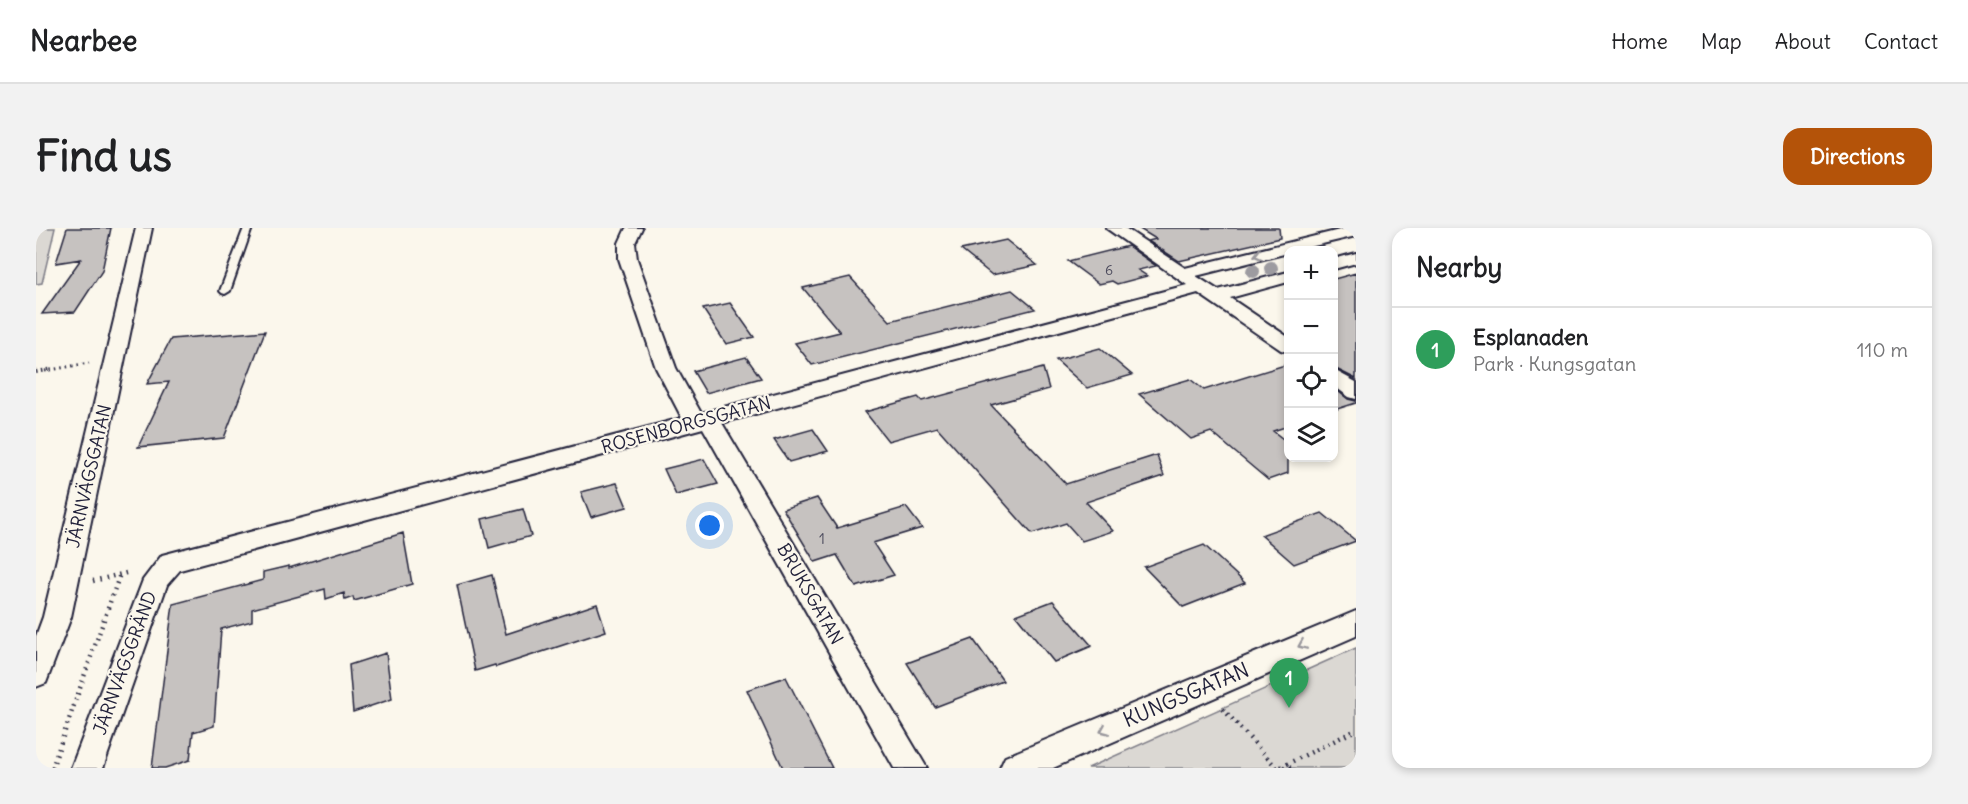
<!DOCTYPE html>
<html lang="en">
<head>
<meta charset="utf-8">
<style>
	body { margin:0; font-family:Delius,sans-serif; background:#f2f2f2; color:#202124 }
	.controls { position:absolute; right:18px; top:18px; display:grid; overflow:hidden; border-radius:12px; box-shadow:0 3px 9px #0003 }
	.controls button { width:54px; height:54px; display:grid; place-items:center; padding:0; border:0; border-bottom:2px solid #e0e0e0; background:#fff; color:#202124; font:30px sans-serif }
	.you { position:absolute; left:674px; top:298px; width:21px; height:21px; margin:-15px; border:4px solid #fff; border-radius:50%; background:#1a73e8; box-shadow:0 0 0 9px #1a73e833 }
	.badge { display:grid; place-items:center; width:39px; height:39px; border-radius:50%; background:#b45309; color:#fff; font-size:20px; font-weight:700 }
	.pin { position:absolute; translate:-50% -50px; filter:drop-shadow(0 2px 3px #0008) }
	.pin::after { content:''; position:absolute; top:32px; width:21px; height:18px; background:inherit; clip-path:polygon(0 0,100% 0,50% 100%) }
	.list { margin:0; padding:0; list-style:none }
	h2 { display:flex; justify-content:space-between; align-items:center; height:78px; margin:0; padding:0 24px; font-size:26px }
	h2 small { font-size:20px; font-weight:400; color:#757577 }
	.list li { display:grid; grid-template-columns:39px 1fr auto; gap:18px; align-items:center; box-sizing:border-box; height:84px; padding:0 24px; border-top:2px solid #e0e0e0 }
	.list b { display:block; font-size:22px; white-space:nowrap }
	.list p { margin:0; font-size:20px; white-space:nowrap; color:#757577 }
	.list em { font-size:20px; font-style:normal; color:#757577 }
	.icon { flex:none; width:33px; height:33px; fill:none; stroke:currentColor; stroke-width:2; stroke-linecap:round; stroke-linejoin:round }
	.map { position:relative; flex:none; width:1320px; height:540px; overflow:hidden; border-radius:18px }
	header { display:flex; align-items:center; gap:36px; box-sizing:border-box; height:84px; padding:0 30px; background:#fff; border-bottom:2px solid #e0e0e0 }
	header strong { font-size:28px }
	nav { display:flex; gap:33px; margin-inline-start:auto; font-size:21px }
	.intro { display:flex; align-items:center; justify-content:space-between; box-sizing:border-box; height:144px; padding:0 36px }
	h1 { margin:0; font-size:42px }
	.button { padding:15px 27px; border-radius:18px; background:#b45309; color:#fff; font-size:21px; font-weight:700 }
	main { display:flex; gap:36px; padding:0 36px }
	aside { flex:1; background:#fff; border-radius:18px; box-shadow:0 3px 9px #0003 }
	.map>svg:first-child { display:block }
	.green { fill:#dbd8d3; stroke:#7e7d87; stroke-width:1.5 }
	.building { fill:#c6c2c0; stroke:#22223b; stroke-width:1.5 }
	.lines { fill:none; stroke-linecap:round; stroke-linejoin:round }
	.service-casing { stroke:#22223b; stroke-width:4 }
	.minor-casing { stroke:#22223b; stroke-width:4 }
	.path-far2 { stroke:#22223b; stroke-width:3; stroke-dasharray:1.5 4; stroke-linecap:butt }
	.path-far1 { stroke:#22223b; stroke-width:4; stroke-dasharray:1.5 4.5; stroke-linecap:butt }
	.path { stroke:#22223b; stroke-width:4.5; stroke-dasharray:1.5 5; stroke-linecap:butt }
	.service { fill:#fbf7ec; fill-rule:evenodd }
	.minor { fill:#fbf7ec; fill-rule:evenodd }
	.tree { fill:#9d9ba0 }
	.oneway { stroke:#99979c }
	.labels { text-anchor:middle; stroke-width:4.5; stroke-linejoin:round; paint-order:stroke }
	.far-number-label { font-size:14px; fill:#4b4a5c }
	.number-label { font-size:15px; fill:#4b4a5c }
	.street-label { font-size:18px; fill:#22223b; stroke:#fbf7ec }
	.near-street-label { font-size:21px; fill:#22223b; stroke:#fbf7ec }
</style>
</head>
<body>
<header>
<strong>Nearbee</strong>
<nav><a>Home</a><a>Map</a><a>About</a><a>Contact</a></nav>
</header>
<div class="intro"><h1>Find us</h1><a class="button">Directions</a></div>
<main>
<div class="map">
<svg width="1320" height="540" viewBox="0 0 1320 540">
	<rect width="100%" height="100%" fill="#fbf7ec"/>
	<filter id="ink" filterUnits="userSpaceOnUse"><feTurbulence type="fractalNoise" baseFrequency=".0167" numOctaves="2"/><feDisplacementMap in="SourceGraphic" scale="12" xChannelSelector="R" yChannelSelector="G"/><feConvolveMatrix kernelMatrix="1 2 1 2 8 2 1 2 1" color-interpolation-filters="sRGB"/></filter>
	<g filter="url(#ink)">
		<path class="green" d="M0,0h19l-13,55 -6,1z
			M1320,420v120h-268z"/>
		<path class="building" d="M31,0h44l-9,43 -27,41 -33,2 39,-55 -25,4z
			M1102,0h141l1,10 -101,23 -31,-20 8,-2z
			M970,12l31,25 -45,10 -31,-25z
			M1092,18l28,20 -18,4 9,6 -30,8 -5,-3 -13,3 -31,-23z
			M1320,45v106l-22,-11v-89z
			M814,49l40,44 122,-31 23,19 -223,56 -17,-22 45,-11 -37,-44z
			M694,75l24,34 -28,7 -23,-35z
			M229,103l-41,107 -86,9 31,-65 -22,2 24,-45z
			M1064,120l32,27 -45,13 -31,-28z
			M710,129l15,21 -55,15 -13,-22z
			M1252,136v62l-15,5 15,12v30l-20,7 -57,-48 -20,7 -52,-45 51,-15 14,11z
			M1007,140l6,21 -58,16 75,79 91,-29 7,21 -78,26 27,29 -31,10 -16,-18 -34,11 -95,-107 -49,14 -23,-29 53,-15 4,4z
			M1298,160l14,11 8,2v2l-22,7z
			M777,201l15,22 -39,11 -15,-22z
			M668,231l14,25 -42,11 -12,-26z
			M581,255l10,24 -36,10 -10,-25z
			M781,270l20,30 69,-21 16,21 -49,15 21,32 -38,12 -19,-32 -22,7 -32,-53z
			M487,281l8,27 -42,12 -7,-29z
			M1286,285l34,28 -62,23 -33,-29z
			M367,305l9,51 -58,17 -1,-4 -8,3 -1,-7 -18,6 -1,-10 -73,20v12l-31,8 -7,97 -21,6 -3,28 -25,8h-13l21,-164 90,-24v-8l26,-6v2z
			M1168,317l41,38 -62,24 -39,-40z
			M456,347l14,59 91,-30 9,27 -110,36 -1,-2 -20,6 -18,-86z
			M1017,373l39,45 -38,16 -38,-47z
			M937,411l30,42 -68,26 -28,-44z
			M350,425l6,46 -39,13 -4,-47z
			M750,449l46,91h-49l-36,-78z"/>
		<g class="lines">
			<defs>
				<path id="service" d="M208,0h8l-22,63 -5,3 -3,-1 -2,-2z"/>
				<path id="minor" d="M100,0h16l-81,389 -25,66 -10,4v-51l7,-19z
					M590,0h16l-7,15 2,16 39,109 25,45 486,-128 -81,-57h19l60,40 163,-40h8v8l-59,14h-9v3l-92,23 22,14 70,-18v10l-58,16 58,39v15l-7,-2 -83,-57 -476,130 205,345h-33l-191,-340 -523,142 -13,15 -64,183h-32l72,-188 19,-25 520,-137 -26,-50 -37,-109v-16z
					M1320,25v10l-22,6v-10z
					M1298,142l22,12v17l-7,-2 -15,-11z
					M1320,383v25l-303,132h-53l5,-11z"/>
			</defs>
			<use href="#service" class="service-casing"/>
			<use href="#minor" class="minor-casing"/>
			<path class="path-far2" d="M9,143l44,-8"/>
			<path class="path-far1" d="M0,144l17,-3"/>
			<path class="path" d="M57,353l37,-9
				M1187,481l54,59
				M1245,539l75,-37
				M1247,539l11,1
				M16,540l68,-194"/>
			<use href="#service" class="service"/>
			<use href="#minor" class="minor"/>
		</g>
		<g class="tree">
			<circle cx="1235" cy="40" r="7"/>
			<circle cx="1217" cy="43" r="7"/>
		</g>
		<defs><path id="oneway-chevron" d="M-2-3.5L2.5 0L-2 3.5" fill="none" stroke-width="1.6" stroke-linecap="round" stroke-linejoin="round" transform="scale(1.5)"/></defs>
		<g class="oneway">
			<use href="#oneway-chevron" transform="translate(1222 27) rotate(166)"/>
			<use href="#oneway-chevron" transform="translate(1266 417) rotate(157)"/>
			<use href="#oneway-chevron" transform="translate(1068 502) rotate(157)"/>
		</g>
	</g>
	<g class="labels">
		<g class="far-number-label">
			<text x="1073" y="47">6</text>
		</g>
		<g class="number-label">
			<text x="786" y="316">1</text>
		</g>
		<g class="street-label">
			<text transform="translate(650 197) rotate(-15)" y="6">ROSENBORGSGATAN</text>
			<text transform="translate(53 248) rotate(-77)" y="6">JÄRNVÄGSGATAN</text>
			<text transform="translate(774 366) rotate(60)" y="6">BRUKSGATAN</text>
			<text transform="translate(89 435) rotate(-70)" y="6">JÄRNVÄGSGRÄND</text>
		</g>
		<g class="near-street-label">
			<text transform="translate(1150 467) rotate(-23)" y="7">KUNGSGATAN</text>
		</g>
	</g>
</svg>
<div class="controls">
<button>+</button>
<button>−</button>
<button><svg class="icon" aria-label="locate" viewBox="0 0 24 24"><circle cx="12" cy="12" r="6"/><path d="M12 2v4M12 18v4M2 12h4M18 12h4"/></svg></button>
<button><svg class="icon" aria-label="layers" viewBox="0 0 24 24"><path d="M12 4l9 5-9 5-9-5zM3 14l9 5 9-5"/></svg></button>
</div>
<div class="you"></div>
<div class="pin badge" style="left:1253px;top:480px;background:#2e9e5b">1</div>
</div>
<aside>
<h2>Nearby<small></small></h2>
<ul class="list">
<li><span class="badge" style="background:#2e9e5b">1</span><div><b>Esplanaden</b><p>Park · Kungsgatan</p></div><em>110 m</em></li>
</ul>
</aside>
</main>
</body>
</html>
